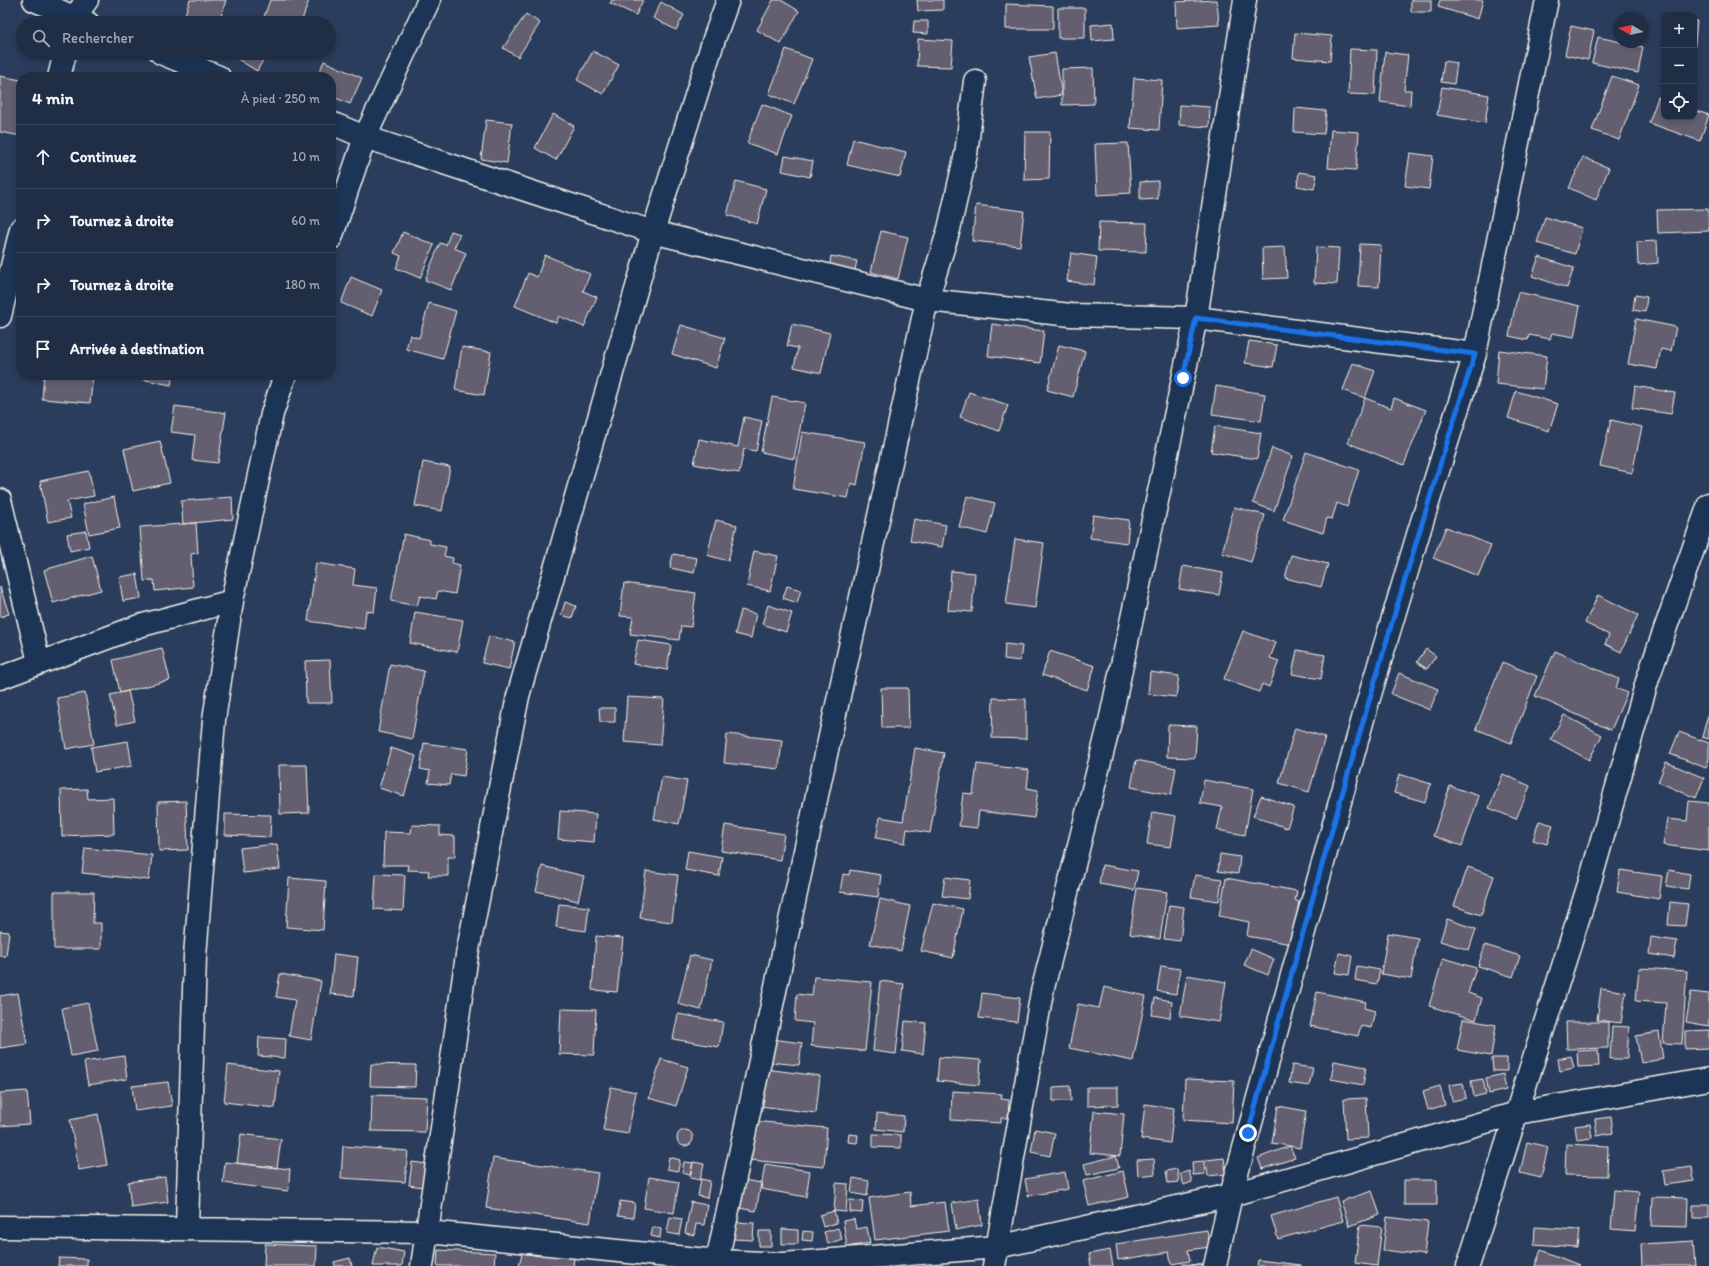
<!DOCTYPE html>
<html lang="fr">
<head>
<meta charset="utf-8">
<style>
	body { margin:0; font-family:Itim,sans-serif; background:#2d3a50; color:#f1f3f6 }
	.controls { position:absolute; right:12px; top:12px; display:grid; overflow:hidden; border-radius:8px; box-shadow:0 2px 6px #0003 }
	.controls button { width:36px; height:36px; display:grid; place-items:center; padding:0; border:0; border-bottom:1px solid #3d4a5e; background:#202e45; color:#f1f3f6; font:20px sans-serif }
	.compass { position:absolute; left:1613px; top:12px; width:36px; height:36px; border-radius:50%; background:#202e45; box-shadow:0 2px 6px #0003; rotate:279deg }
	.stop { position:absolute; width:12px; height:12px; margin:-9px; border:3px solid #1a73e8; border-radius:50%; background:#fff }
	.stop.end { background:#1a73e8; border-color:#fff; box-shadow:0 1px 4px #0008 }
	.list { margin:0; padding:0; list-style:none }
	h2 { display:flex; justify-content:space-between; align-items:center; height:52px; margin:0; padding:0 16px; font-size:17px }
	h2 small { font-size:13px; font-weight:400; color:#a2a8b3 }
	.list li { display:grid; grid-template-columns:26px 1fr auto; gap:12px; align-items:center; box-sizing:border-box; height:64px; padding:0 16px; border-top:1px solid #3d4a5e }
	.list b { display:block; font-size:15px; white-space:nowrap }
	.list em { font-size:13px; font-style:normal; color:#a2a8b3 }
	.icon { flex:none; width:22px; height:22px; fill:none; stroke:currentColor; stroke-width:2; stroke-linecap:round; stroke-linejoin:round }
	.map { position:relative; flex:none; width:1709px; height:1266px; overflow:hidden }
	.search { position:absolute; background:#202e45; box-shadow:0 2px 6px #0003; left:16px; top:16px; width:320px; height:44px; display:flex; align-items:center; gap:10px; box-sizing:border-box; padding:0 14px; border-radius:22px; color:#a2a8b3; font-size:15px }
	.panel { position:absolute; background:#202e45; box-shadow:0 2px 6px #0003; left:16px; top:72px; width:320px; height:308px; border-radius:16px }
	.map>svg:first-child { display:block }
	.building { fill:#645f71; stroke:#f4f1e8 }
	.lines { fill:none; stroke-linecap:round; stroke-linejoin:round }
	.minor-casing { stroke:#f4f1e8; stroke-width:25 }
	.tertiary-casing { stroke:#f4f1e8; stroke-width:25 }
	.minor { stroke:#1d3557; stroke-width:22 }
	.tertiary { stroke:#1d3557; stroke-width:22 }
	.route { stroke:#1a73e8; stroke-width:5 }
</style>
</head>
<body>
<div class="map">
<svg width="1709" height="1266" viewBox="0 0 1709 1266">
	<rect width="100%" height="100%" fill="#2b3d5c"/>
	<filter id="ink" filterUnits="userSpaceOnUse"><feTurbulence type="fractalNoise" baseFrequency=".025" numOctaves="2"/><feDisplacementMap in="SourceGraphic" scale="8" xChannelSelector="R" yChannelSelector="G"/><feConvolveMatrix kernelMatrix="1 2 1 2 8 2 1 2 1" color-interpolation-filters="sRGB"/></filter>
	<g filter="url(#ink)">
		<path class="building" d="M190,0h36l-7,23h-27l-9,-3z
			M270,0h39l-8,23h-20l-17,-6z
			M612,0h31l-7,15 -26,-12z
			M773,0h8l18,11 -18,33 -24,-14z
			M917,0h26v10l-25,1z
			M1217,0l2,25 -42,3 -1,-26z
			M1411,0h20v12h-20z
			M1440,0h43l-5,19 -40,-12z
			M661,2l23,13 -8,15 -23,-12z
			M1006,4l47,2v23h-47z
			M1058,8h27v30h-27z
			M526,14l14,9 -22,34 -15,-9z
			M914,21h14v13l-15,-1z
			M1694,21h3l-3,33z
			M1113,23l1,16 -22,2 -1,-16z
			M1571,26l23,5 -6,29 -23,-5z
			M1295,33l37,3 -2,25 -37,-3z
			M1598,37l45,10 -5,26 -46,-10z
			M918,39l35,2 -2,26 -34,-1z
			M786,49l26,10 -18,45 -25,-10z
			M1350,49l27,1 -2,45 -27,-1z
			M593,51l26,14 -16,29 -26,-14z
			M1385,52l23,3 -4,35h7l-1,16 -30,-4z
			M236,53h31l-10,18 -23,-14z
			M1055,53l7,42 -25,4 -8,-42z
			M324,61l38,17 -12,26 -19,-8v-19h-14z
			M1444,61l13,2 -3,21 -13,-2z
			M1093,68l1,36 -32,1v-36z
			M0,76l21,4v56l-21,-4z
			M1612,76l27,9 -20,55 -27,-10z
			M1134,78l28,2 -3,50 -29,-2z
			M1442,87l47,8 -4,28 -48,-8z
			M1658,97l6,2v18h30v-7l15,5 -9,26 -51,-18z
			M762,104l30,12 -14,38 -31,-11z
			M1180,105l30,2 -1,20 -30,-2z
			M1295,108l31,3 -2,23 -30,-2z
			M553,114l21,12 -18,34 -21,-12z
			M486,120l26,3 -5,40 -26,-4z
			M1331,130l28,2 -3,38 -28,-2z
			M1025,132h25l-1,47 -25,1z
			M853,139l53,13 -6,25 -53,-12z
			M1128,143l3,50 -34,2 -2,-51z
			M1410,153l23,3 -4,33 -24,-3z
			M785,156l28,5 -3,16 -28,-6z
			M1583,157l26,11 -13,32 -27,-12z
			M1299,172l18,3 -3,14 -17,-3z
			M736,181l30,8 -9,35 -30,-9z
			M1158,181v18l-18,1v-18z
			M976,205l48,6 -4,35 -48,-5z
			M1708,209l1,22 -51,2 -1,-23z
			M1545,217l37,11 -7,26 -38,-11z
			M1099,222l48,1 -1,29 -48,-1z
			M451,231l9,3 -6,14 12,5 -15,37 -26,-10 15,-37 6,2z
			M881,231l27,6 -10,42 -27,-7z
			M403,232l31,13 -14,33 -24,-10 5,-12 -7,-3z
			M1657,241l1,22 -20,2 -1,-23z
			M1360,244l21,1 -2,42 -21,-1z
			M1285,247l2,31 -24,1 -1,-31z
			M1316,247l23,1 -2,36 -23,-1z
			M1071,253l26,4 -3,28 -27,-4z
			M545,255l45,19 -7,17 14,6 -13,30 -25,-11 -3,7 -41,-17 13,-33 9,4z
			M831,256l26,5 -3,13 -25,-5z
			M1539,257l35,11 -7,20 -35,-12z
			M351,277l31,13 -10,26 -31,-13z
			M1518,292l62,14 -6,31 -22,-4 -2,6 -21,-4 -1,5 -19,-4z
			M1635,295l12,2 -2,15 -12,-2z
			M429,303l27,8 -13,48 -37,-10 4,-14 9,3z
			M1636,319l40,8 -5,24 -10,-2 -4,20 -29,-5z
			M792,324l38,9 -9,40 -27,-6 4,-19 -11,-2z
			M992,324l52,7 -4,32 -52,-7z
			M681,325l44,13 -9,30 -44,-14z
			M1249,341l28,4 -4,22 -28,-4z
			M1059,345l26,6 -12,46 -26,-7z
			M462,347l29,5 -7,43 -29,-5z
			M1499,350l48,6 -4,33 -47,-5z
			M1353,363l22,8 -10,27 -22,-8z
			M44,375h49l-3,28 -48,-4z
			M142,375h31l-2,10 -30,-6z
			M1216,386l49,8 -4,27 -49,-7z
			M1635,386l40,7 -4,21 -39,-6z
			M1516,391l42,13 -9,27 -41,-13z
			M969,392l39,13 -9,26 -39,-14z
			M772,397l33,6 -11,56 -33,-7z
			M1365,398l26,10 3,-10 32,12 -22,55 -56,-22z
			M175,406l51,7 -8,50 -26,-3 3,-25 -24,-3z
			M744,417l18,4 -6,30 -12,-2 -5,24 -45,-9 5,-25 39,8z
			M1611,420l31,7 -10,46 -32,-7z
			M1215,426l46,7 -4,26 -46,-7z
			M802,432l63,10 -8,43 -6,-2 -3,15 -55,-9z
			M160,441l10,42 -37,8 -9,-42z
			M1272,448l21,8 -19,55 -21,-8z
			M1306,452l53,18 -12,37 -10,-4 -5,16 -5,-1 -4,15 -40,-13z
			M423,462l27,5 -8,44 -27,-5z
			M89,471l5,25 -27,5 4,17 -23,4 -8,-41z
			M967,496l28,7 -8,31 -28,-7z
			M114,497l6,31 -31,6 -6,-30z
			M232,497l1,22 -50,5 -2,-23z
			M1234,507l31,8 -14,47 -29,-9z
			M1093,515l36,5 -2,23 -37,-5z
			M914,519l32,6 -4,22 -32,-6z
			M716,520l21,5 -9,36 -21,-6z
			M196,523l2,30 -7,1 2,33 -38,4 -1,-11 -10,1 -4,-54z
			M1446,527l45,18 -13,31 -45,-18z
			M86,531l3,16 -19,4 -3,-17z
			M404,534l26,6v4l16,3 -2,9 9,2 -1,5 8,2 -5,29 -17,-3 -2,8 -16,-3 -3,10 -26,-5z
			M1015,539l29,4 -9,65 -29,-4z
			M754,551l24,5 -8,35 -23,-5z
			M673,554l24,4 -3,15 -24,-5z
			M1291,555l37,9 -7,23 -36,-9z
			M92,556l9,34 -48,13 -9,-33z
			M316,563l39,6 -2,16 24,3 -3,24 -8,-1 -2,18 -56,-8z
			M1183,566l40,7 -4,22 -40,-6z
			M951,571l24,2 -3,39 -24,-2z
			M137,574l4,24 -18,3 -4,-24z
			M624,583l72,10 -5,34 -10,-1 -2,14 -49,-6 3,-17 -13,-1z
			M787,586l14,4 -4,13 -14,-5z
			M0,587l9,27 -9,3z
			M1598,595l40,20 -17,37 -16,-8 4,-9 -24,-12z
			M565,602l11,4 -4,12 -11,-3z
			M768,605l24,8 -6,19 -24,-8z
			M741,610l15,4 -5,24 -16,-4z
			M415,612l48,8 -6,32 -47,-9z
			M1243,631l33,12 -6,15 9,3 -10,26 -7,-3 -3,8 -35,-13z
			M489,636l26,6 -6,27 -27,-6z
			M638,640l33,5 -4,25 -34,-6z
			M1005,644l17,2 -2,15 -16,-2z
			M162,648l8,32 -50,13 -7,-33z
			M1426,649l10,7 -9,13 -10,-7z
			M1297,650l28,5 -4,24 -29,-5z
			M1050,651l45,15 -8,24 -45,-15z
			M1555,651l64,28 -3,9 11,5 -16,37 -76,-34z
			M330,660l2,43h-26l-1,-42z
			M1502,662l35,14 -26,67 -35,-14z
			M390,664l34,7 -12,68 -34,-7z
			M1150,672l29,4 -3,21 -28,-3z
			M1399,673l39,16 -8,21 -39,-16z
			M881,688h27l1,40h-27z
			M128,691l7,30 -18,4 -7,-30z
			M85,693l9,51 -28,5 -9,-51z
			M627,697l37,2 -4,46 -36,-3z
			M993,698l33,1v40l-34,-1z
			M599,708h16v14h-15z
			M1709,711v28l-7,-2z
			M1564,715l38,20 -13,25 -38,-21z
			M1168,725l29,1 -2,32 -28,-1z
			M1295,728l30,9 -16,55 -30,-9z
			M1679,732l30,11v16l-3,9 -36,-14z
			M727,734l55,6 -3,29 -55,-6z
			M128,741l4,25 -37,6 -4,-25z
			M424,743l44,6 -4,27 -13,-2 -2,11 -21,-2 2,-12 -10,-2z
			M391,748l25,8 -12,40 -25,-8z
			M915,748l29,5 -14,80 -23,-4 -2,14 -29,-5 4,-21 23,4z
			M1136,760l40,8 -5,27 -40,-8z
			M1666,762l38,16 -8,20 -38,-16z
			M977,764l52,6 -2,18 11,2 -4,28 -55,-7 -2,17 -18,-2 4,-33 10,1z
			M279,765h28l2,48 -29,1z
			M1399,774l32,10 -6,18 -31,-9z
			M1503,774l27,12 -14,33 -27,-11z
			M662,777l25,4 -8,43 -25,-5z
			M1204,780l49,9 -8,46 -28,-5 5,-23 -22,-4z
			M1450,786l29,10 -17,50 -29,-10z
			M87,789l1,10 25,-1 1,36 -52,2 -1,-46z
			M1261,796l33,11 -7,21 -34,-12z
			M186,801l2,49 -29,1 -1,-49z
			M1689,801l20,2v48l-46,-6 4,-26 20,2z
			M560,811l36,3 -2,28 -36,-3z
			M1152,812l24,4 -5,31 -24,-3z
			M225,814l46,1 -1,22 -45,-2z
			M1539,821l14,4 -6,19 -14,-4z
			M412,825l28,1v9l15,1v21h-7v19h-20l1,-5 -22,-1 1,-5h-25l1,-33 27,1z
			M725,825l59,9 -4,26 -59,-9z
			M277,844l3,25 -37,4 -3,-25z
			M85,848l67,7 -3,25 -67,-7z
			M688,851l34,6 -3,19 -34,-6z
			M1220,854l20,3 -2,17 -20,-3z
			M1102,865l36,6 -4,19 -35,-6z
			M542,866l42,10 -6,25 -42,-10z
			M1468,867l26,9 -13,39 -27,-9z
			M850,870l31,5 -3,22 -38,-5 3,-18 6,1z
			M1620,870l42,6 -3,23 -42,-7z
			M1669,870l21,4 -2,15 -22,-3z
			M646,871l32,4 -6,47 -32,-4z
			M376,874l29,1 -2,36 -29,-2z
			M1195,875l27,4 -3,22 -28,-4z
			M945,877l25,3 -2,19 -26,-3z
			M289,878l37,3 -3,49 -37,-3z
			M1226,878l71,13 -2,9 4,2 -8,42 -44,-8 2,-14 -30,-6z
			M1137,888l30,4 -7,47 -30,-5z
			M54,892h40l-1,31h8v26h-47z
			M880,899l30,7 -9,45 -31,-7z
			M1670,902l18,2 -3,22 -17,-1z
			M933,903l30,6 -10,49 -32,-7z
			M559,904l30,3 -3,24 -30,-4z
			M1169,905l15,2 -4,34 -16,-2z
			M1447,919l29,10 -7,21 -29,-9z
			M0,931l9,1 -3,24h-6z
			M1388,933l30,5 -7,41 -30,-5z
			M596,936l27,2 -6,54 -25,-2z
			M1651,937l26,4 -3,17 -25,-4z
			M1485,945l35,11 -7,21 -35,-11z
			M1251,949l23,10 -6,16 -24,-10z
			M1339,953l13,3 -3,19 -14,-2z
			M334,954l24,3 -4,39 -24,-2z
			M690,955l22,5 -11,50 -23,-6z
			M1443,958l33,10 -8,25 14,5 -6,22 -47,-14z
			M1161,966l19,3 -4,25 -19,-3z
			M1357,966l23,4 -3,14 -22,-4z
			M1639,968l48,3 -5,73 -19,-1 3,-40 -30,-2z
			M280,974l41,7 -10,59 -22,-4 6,-36 -19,-3z
			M1187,975l39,7 -7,40 -39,-6z
			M814,977l58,5 -7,69 -54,-5 2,-23 -18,-2 2,-27 15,2z
			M880,981l24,3 -8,70 -23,-3z
			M1104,987l42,9 -13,65 -64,-13 9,-44 21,4z
			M1601,988l25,4 -5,31 -24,-3z
			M1317,992l49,10 -2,6 11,3 -4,17 -10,-2 -3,10 -48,-10z
			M1691,992l18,2v32l-23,-4z
			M18,993l9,51 -27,4v-52z
			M982,993l38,5 -3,24 -38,-4z
			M1155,998l17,3 -2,17 -18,-3z
			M88,1003l10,48 -27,5 -9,-48z
			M561,1009l35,1 -2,45 -35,-1z
			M678,1014l45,8 -4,25 -46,-8z
			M1463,1019l33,6 -5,31 -34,-6z
			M905,1021l21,2 -3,31 -21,-3z
			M1566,1022h42v26l-41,1z
			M1612,1026l17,1 -2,32h-17z
			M1709,1030v18l-24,1v-18z
			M1659,1032l4,27 -22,4 -5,-27z
			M259,1037l27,2 -1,19 -27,-2z
			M772,1039l30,4 -3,22 -30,-3z
			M1598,1050l1,16 -21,1 -1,-16z
			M124,1056l3,23 -39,6 -4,-23z
			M1571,1056l3,12 -14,3 -2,-12z
			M939,1057l42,3 -2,25 -42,-4z
			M1492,1058h15v13h-14z
			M661,1059l27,8 -12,39 -27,-8z
			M1334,1061l32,6 -3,18 -32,-6z
			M371,1064l45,1 -1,22 -45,-1z
			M228,1065l51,6 -4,37 -51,-6z
			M1292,1065l21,3 -4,18 -20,-3z
			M765,1069l55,7 -4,37 -56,-7z
			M1503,1074l3,16 -17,4 -3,-16z
			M1185,1079l49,2 -2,42 -49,-3z
			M1483,1079l3,15 -12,3 -3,-16z
			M168,1082l4,24 -37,5 -3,-25z
			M1463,1083l3,15 -14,3 -3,-16z
			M1070,1086l1,15h-18v-14z
			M1440,1086l5,19 -17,5 -5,-19z
			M611,1087l25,5 -8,42 -25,-4z
			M1087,1087h31v18l-31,1z
			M27,1091l3,33 -30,2v-33z
			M952,1091l50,3 -1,5 8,1 -1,18h-7v5l-50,-3z
			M372,1095l55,2 -2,35 -54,-1z
			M1366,1098l2,40 -22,1 -2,-40z
			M1145,1104l29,4 -4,35 -29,-4z
			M1278,1106l28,5 -6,37 -28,-5z
			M1094,1111l30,3 -4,42 -30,-3z
			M877,1113l27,3 -1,16 -27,-3z
			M98,1114l9,51 -28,5 -9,-50z
			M1611,1117l2,16 -16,3 -2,-17z
			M753,1121l74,7 -3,39 -75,-7z
			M1590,1124l2,14 -15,2 -2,-14z
			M1035,1129l20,4 -5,23 -19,-4z
			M677 1138a8 8 0 1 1 16 0a8 8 0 1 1-16 0Z
			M241,1134l40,5 -4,29 -40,-5z
			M849,1134l9,1 -1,8 -9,-1z
			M873,1134l28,1v13l-28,-1z
			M1527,1142l21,5 -7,31 -21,-5z
			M1566,1144l42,2 -1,30 -42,-1z
			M343,1146l65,5 -3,31 -64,-4z
			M1290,1146l5,12 -33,11 -4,-11z
			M1116,1156l3,12 -32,7 -3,-11z
			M669,1157l11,3 -2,11 -11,-2z
			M493,1158l105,15 -8,50 -104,-15z
			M1224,1158l2,16 -18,2 -2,-16z
			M1154,1159l1,15 -17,2 -1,-16z
			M1204,1161l1,13 -12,1 -1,-13z
			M225,1162l65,7 -2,22 -65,-8z
			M412,1162l15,2 -4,23 -14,-2z
			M684,1162l9,1 -3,12 -8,-2z
			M693,1162l11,2 -4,16 -10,-2z
			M765,1164l45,7 -4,26 -45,-8z
			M1692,1167l2,14 -29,4 -2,-14z
			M1177,1169l2,13 -11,1 -2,-12z
			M1123,1171l6,26 -40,9 -6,-25z
			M1189,1171l3,11 -8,3 -4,-11z
			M1065,1172l3,17 -40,7 -3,-17z
			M165,1177l3,25 -37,5 -3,-25z
			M649,1177l30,5 -5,31 -30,-5z
			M853,1178l16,3 -2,15 -16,-3z
			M701,1179l9,2 -3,17 -9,-2z
			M744,1180l17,3 -5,28 -17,-3z
			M1404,1180h33v25h-33z
			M836,1183l12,1 -2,28 -12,-1z
			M1614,1190l25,2 -4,39 -24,-2z
			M1372,1191l8,24 -31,11 -8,-25z
			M910,1192l1,14 34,-4 4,29 -74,9 -6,-42z
			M1336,1197l7,24 -65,18 -7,-23z
			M1652,1197l36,1 -1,29 -36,-1z
			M979,1199l3,26 -26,5 -4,-27z
			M850,1200l13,1 -1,12 -12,-1z
			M620,1201l15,2 -2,15 -15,-2z
			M691,1202l16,3 -3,20 -8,-1 -2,11 -9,-2z
			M1693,1205h16v13h-16z
			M834,1211l3,12 -14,4 -3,-12z
			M670,1217l12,2 -3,16 -12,-2z
			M1387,1217l41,5 -4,33 -41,-5z
			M854,1219l2,10 11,-2 3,16 -23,4 -4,-26z
			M734,1222l20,1 -1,17 -20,-1z
			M1360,1225l22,2 -5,39 -22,-3z
			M653,1227l8,2 -1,9 -9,-2z
			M1535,1227l44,3 -2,17 -43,-3z
			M838,1228l4,11 -14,5 -4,-12z
			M782,1229l16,1v14h-16z
			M1207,1230l3,17 -22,3 2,11 -19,3 -2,-12 -51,8 -2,-16z
			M759,1231h12v15h-12z
			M803,1231l10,1 -1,9 -10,-1z
			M1693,1241l2,25h-53l-1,-22z
			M265,1244l52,2 -1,20h-52z
			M541,1246l34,5 -2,15h-54l3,-13 17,3z
			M377,1247l27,5 -2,14h-29z
			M438,1250l57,3 -1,13h-57z
			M1110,1250l3,16h-22l-2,-12z
			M1541,1250l38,15v1h-44z
			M59,1258l28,1v7h-29z
			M350,1258l2,8h-17l-1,-4z
			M1258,1260l43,5v1h-44z
			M1182,1264l22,1v1h-22z"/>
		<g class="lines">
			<defs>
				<path id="minor" d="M34,0l54,23
					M73,23l1,-5 13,-18
					M161,53l58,24
					M59,77l6,-24
					M331,123l34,14 288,95 274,68 144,15 125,3 279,36
					M331,238l34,-101 64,-137
					M0,316l21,-87
					M0,500l39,162
					M0,678l139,-52 93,-25
					M0,1227l428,5 289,29 102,-475 108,-486 22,-71 17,-75 9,-73
					M187,1228l8,-272 19,-236 18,-119 40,-187 13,-39
					M422,1266l45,-311 51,-259 135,-464 61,-193 14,-39
					M994,1266l48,-274 67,-266 87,-408 49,-318
					M1215,1266l16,-71 135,-487 54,-180 55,-174 72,-354
					M1468,1266l123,-388 57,-200 61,-174"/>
				<path id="tertiary" d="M716,1266l1,-5 66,3 214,-17 234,-52 286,-82 192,-34"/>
			</defs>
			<use href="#minor" class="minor-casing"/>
			<use href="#tertiary" class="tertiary-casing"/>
			<use href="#minor" class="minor"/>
			<use href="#tertiary" class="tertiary"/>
		</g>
	</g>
	<g class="lines" filter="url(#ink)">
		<path class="route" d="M1183,378l13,-60 279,36c-83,258 -156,518 -227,779"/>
	</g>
</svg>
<div class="controls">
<button>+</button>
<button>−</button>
<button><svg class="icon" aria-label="locate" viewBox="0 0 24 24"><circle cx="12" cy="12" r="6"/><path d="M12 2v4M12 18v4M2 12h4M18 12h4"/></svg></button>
</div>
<svg class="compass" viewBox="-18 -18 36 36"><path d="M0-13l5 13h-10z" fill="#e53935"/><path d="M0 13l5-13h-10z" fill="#a2a8b3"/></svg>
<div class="stop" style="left:1183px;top:378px"></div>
<div class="stop end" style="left:1248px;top:1133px"></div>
<div class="search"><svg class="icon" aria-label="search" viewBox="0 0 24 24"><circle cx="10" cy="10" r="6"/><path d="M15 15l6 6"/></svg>Rechercher</div>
<section class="panel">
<h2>4 min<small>À pied · 250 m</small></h2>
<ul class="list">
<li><svg class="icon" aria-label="ahead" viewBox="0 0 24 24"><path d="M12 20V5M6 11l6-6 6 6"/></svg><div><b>Continuez</b></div><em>10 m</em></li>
<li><svg class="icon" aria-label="right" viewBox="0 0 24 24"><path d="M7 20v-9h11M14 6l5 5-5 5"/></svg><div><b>Tournez à droite</b></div><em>60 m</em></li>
<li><svg class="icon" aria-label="right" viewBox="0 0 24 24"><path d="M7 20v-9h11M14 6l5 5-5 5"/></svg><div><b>Tournez à droite</b></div><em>180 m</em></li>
<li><svg class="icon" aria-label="arrive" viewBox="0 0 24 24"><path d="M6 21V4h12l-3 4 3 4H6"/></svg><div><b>Arrivée à destination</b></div></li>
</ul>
</section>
</div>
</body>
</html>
